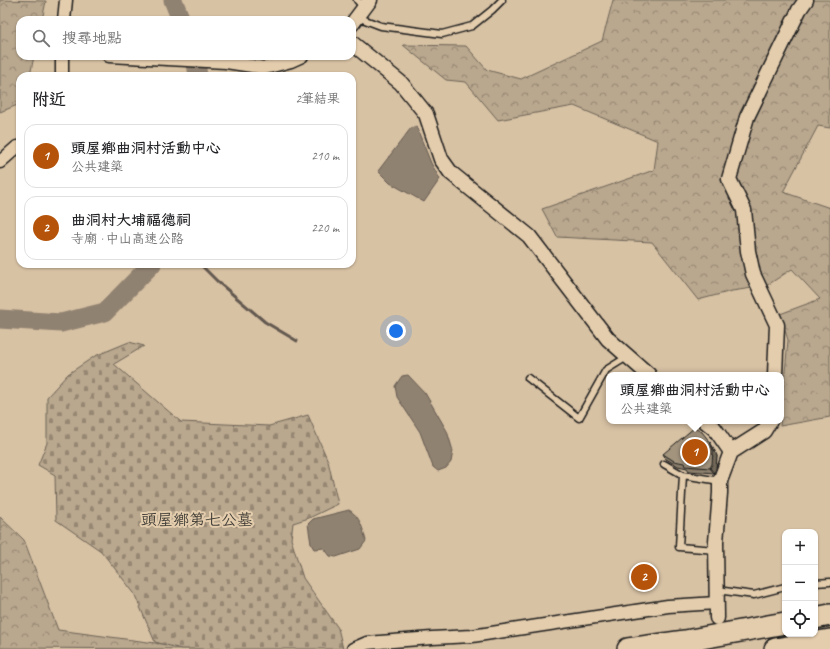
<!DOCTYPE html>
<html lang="zh-TW">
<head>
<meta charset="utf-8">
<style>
	body { margin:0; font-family:Caveat,"LXGW WenKai TC",sans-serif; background:#f2f2f2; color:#202124 }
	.controls { position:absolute; right:12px; bottom:12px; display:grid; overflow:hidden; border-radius:8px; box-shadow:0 1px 3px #0004 }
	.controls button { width:36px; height:36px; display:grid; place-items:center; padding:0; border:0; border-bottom:1px solid #e0e0e0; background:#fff; color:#202124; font:20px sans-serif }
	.you { position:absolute; left:396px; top:331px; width:14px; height:14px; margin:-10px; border:3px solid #fff; border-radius:50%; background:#1a73e8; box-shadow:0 0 0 6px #1a73e833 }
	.badge { display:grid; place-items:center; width:26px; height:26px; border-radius:50%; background:#b45309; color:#fff; font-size:13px; font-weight:700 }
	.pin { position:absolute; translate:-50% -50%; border:2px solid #fff; box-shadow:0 1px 4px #0006 }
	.popup { position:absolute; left:606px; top:372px; width:178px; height:52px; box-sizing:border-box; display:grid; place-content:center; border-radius:8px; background:#fff; filter:drop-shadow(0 1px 3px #0005); font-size:13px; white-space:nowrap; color:#757577 }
	.popup b { font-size:15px; color:#202124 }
	.popup::after { content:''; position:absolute; left:50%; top:100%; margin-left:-8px; border:8px solid transparent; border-top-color:#fff }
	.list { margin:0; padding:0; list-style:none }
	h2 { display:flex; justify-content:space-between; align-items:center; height:52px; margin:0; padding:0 16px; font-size:17px }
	h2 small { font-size:13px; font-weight:400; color:#757577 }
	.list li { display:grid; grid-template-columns:26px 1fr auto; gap:12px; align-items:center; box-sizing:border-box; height:64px; margin:0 8px 8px; padding:0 8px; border:1px solid #e0e0e0; border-radius:12px }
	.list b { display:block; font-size:15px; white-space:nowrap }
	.list p { margin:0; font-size:13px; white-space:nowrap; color:#757577 }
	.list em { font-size:13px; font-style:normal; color:#757577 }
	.icon { flex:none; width:22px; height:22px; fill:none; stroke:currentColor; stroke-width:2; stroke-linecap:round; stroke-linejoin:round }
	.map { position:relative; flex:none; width:830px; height:649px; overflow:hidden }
	.search { position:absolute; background:#fff; box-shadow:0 1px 3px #0004; left:16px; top:16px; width:340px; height:44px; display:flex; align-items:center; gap:10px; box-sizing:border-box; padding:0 14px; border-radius:12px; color:#757577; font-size:15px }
	.panel { position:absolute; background:#fff; box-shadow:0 1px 3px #0004; left:16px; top:72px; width:340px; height:196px; border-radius:12px }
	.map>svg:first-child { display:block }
	.forest { fill:url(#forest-crowns); stroke:#6a6255 }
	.cemetery { fill:url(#cemetery-stones); stroke:#6a6255 }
	.water { fill:#908271; stroke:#62594f }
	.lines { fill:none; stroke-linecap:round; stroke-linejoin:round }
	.stream { stroke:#62594f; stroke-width:3 }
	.river { stroke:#908271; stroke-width:19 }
	.service-casing { stroke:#1c1c1c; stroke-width:9 }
	.minor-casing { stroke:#1c1c1c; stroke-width:15 }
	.tertiary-casing { stroke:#1c1c1c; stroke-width:17 }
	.motorway-casing { stroke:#1c1c1c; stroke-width:24 }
	.service { stroke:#e4cdad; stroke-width:6 }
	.minor { stroke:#e4cdad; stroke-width:12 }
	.tertiary { stroke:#e4cdad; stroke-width:14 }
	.motorway { stroke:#e4cdad; stroke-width:21 }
	.wall { fill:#8c7f6c; stroke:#1c1c1c }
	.shaded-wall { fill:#726858; stroke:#1c1c1c }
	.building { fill:#a3947e; stroke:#1c1c1c }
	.labels { text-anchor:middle; stroke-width:4; stroke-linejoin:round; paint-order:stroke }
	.park-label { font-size:16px; fill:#433f38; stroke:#e4cdad }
</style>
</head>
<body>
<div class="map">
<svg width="830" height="649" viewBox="0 0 830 649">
	<defs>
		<pattern id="forest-crowns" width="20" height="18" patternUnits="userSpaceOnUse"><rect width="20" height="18" fill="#b9a78e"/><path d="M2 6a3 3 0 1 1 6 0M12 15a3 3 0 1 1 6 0" fill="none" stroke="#968773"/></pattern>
		<pattern id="cemetery-stones" width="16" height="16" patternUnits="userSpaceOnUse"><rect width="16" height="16" fill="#b9a78e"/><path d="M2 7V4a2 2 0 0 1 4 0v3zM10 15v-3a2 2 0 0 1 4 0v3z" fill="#968773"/></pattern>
	</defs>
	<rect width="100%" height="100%" fill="#d8c2a4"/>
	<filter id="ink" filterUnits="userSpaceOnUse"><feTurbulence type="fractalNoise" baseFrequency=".025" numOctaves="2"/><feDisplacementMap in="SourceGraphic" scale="8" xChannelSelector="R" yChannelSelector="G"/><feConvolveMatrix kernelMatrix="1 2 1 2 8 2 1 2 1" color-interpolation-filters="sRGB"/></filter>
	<g filter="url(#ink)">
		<path class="forest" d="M0,0l46,1 -4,19h-22v36h14l-4,20h-10v28l-20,8z
			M613,0h217v128l-12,-2 -35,66 47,16v209l-50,9 8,-86 -8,-26 40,-15 -28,-30 -26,17 -34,5 -34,9 -46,-58 -95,-5 -15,-28 112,-39 4,-29 -84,-35 -76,14 -32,-38 -20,-2 -43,-35 63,1 21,24 34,9 81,-38z
			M0,517l24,23 34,90 142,19 -200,-1z"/>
		<path class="cemetery" d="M129,342l15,4 -30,18 67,58 88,4 39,-11 20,46 10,43 -29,14 -16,5 -2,16 12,39 35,50 5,21h-162l-26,-7 -21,-49 -33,-42 -45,-31 -1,-45 -17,-10 9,-22v-46l21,-23 27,-18z"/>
		<path class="water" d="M416,126l15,37 9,16 -16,23 -34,-19 -12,-12 33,-43z
			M408,375l17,18 22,38 6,20 -2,11 -5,6 -8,3 -5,-4 -13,-35 -23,-35 -2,-11 7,-10z
			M349,510c11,6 14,19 17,31l-6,8 -24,8 -6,-1 -6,-8 -10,1 -3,-5 -3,-20 5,-5z"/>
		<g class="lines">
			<path class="stream" d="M200,264l17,17 48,41 32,19"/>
			<path class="river" d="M173,0l8,20
				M195,56l3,20
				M0,319l61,4 44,-11 47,-48"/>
			<defs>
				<path id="service" d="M357,0l7,8
					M357,17l24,9 61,8 30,-8 20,-16 10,-10
					M528,378l51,40 27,-48 21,-13
					M664,464l19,11 37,6
					M683,475l-4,72 37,3
					M815,583l15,-1
					M717,590l37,5 31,-8"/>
				<path id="minor" d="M64,20l2,-20
					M109,56l117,6 39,6 26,-7 11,-5
					M62,76v-20
					M0,162l17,-15h3
					M353,649l14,-6 65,-5 40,-2 196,-30 49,-3"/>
				<path id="tertiary" d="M352,24l18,-24
					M352,43l49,40 25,31 15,45 10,14 78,63 79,103 41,36
					M775,375l2,-50 -24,-51 -5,-23 -4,-41 -15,-31 18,-62 52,-107 7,-10
					M705,421l10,8 16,23
					M717,618l-1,-76 4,-49v-12l11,-29 33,-21 6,-10"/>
				<path id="motorway" d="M815,618l15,-3
					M628,649l57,-8 100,-18
					M775,649l55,-9"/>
			</defs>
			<use href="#service" class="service-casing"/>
			<use href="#minor" class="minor-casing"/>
			<use href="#tertiary" class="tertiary-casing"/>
			<use href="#motorway" class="motorway-casing"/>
			<use href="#service" class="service"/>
			<use href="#minor" class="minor"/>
			<use href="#tertiary" class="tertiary"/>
			<use href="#motorway" class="motorway"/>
		</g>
		<path class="wall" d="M713,447l4,9 -1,13 -2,4 -25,-2 -2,-3 -9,-2 -12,-7 -3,-5z"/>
		<path class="shaded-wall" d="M710,442l3,5 4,9 -1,13 -2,4 -4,-5z"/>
		<path class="building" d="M695,427l7,5 8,10 3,9 -1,13 -2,4 -25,-2 -1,-3 -10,-2 -11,-7z"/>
	</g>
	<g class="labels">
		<g class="park-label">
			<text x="197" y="525">頭屋鄉第七公墓</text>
		</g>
	</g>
</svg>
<div class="controls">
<button>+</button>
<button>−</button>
<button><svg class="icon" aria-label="locate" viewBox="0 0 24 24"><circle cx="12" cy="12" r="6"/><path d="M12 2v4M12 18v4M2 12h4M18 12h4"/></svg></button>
</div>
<div class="you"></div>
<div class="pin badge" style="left:695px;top:452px">1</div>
<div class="popup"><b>頭屋鄉曲洞村活動中心</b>公共建築</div>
<div class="pin badge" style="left:644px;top:577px">2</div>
<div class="search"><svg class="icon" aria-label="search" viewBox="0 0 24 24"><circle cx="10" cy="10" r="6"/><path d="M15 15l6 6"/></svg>搜尋地點</div>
<section class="panel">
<h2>附近<small>2筆結果</small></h2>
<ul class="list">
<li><span class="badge">1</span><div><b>頭屋鄉曲洞村活動中心</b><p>公共建築</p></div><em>210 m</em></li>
<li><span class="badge">2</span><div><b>曲洞村大埔福德祠</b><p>寺廟 · 中山高速公路</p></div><em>220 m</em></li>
</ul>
</section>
</div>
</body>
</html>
